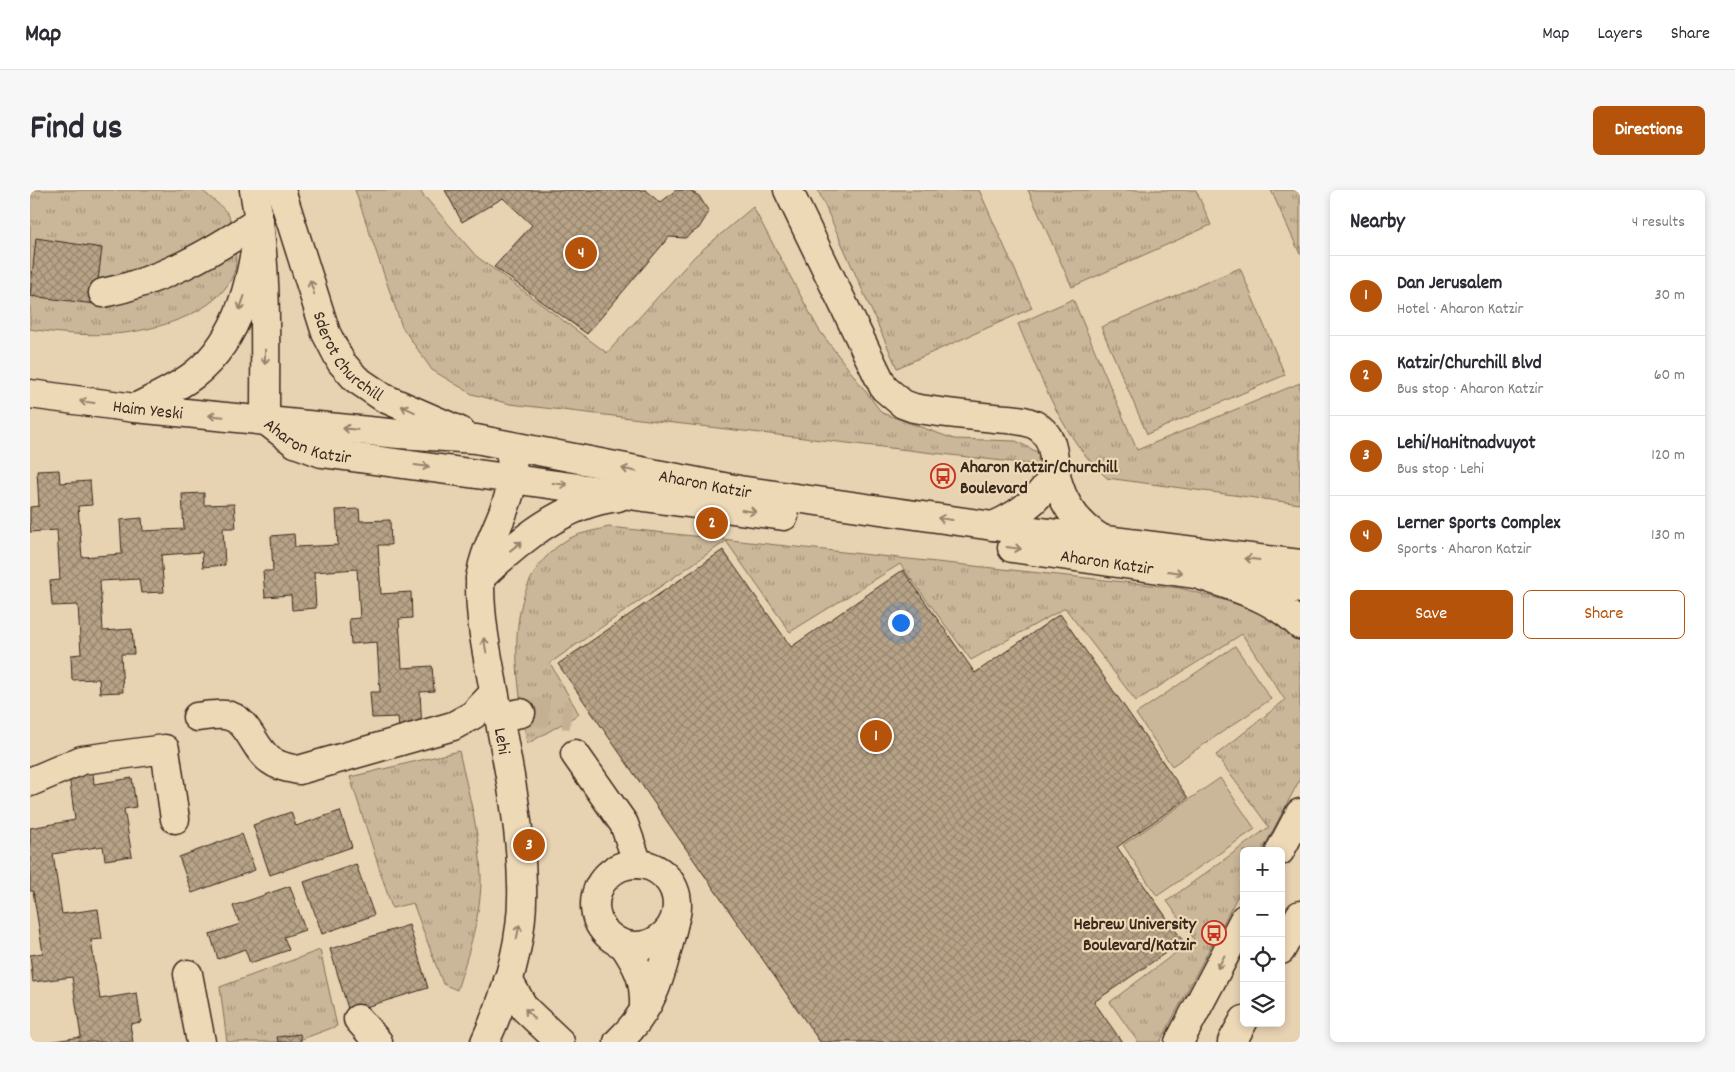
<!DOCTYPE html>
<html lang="en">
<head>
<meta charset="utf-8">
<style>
	body { margin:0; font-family:Dekko,sans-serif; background:#f7f7f7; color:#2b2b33 }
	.controls { position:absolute; right:15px; bottom:15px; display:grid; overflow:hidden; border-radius:8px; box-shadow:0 2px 8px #0003 }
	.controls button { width:45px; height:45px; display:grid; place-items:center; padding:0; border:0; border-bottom:1px solid #e1e1e2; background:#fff; color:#2b2b33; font:25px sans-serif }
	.you { position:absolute; left:870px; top:432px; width:18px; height:18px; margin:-12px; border:4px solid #fff; border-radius:50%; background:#1a73e8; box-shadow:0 0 0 8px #1a73e833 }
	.badge { display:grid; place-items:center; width:32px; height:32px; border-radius:50%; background:#b45309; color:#fff; font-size:16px; font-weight:700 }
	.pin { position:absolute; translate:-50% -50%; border:2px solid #fff; box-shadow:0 1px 5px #0006 }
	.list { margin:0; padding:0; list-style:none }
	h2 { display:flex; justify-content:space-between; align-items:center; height:65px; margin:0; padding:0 20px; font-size:21px }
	h2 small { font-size:16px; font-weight:400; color:#7c7c81 }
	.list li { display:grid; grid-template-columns:32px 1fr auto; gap:15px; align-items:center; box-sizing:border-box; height:80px; padding:0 20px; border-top:1px solid #e1e1e2 }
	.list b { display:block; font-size:19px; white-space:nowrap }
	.list p { margin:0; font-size:16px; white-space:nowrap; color:#7c7c81 }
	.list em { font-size:16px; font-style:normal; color:#7c7c81 }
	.actions { display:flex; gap:10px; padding:15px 20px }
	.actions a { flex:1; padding:11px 0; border:1px solid #b45309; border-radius:8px; text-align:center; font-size:18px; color:#b45309 }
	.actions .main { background:#b45309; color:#fff }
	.icon { flex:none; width:28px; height:28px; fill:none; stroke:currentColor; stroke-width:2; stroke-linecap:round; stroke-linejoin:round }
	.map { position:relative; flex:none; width:1270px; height:852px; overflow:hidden; border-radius:8px }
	header { display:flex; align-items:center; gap:30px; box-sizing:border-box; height:70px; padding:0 25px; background:#fff; border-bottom:1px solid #e1e1e2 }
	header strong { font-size:24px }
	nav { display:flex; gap:28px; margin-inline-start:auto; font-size:18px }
	.intro { display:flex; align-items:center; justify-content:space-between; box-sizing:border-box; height:120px; padding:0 30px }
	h1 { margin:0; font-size:35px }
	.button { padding:12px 22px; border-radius:8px; background:#b45309; color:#fff; font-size:18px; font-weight:700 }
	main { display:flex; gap:30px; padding:0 30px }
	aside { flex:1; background:#fff; border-radius:8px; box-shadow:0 2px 8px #0003 }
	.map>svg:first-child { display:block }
	.grass { fill:#cab698; stroke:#82705b }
	.park { fill:url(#park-tufts); stroke:#82705b }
	.building { fill:url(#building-cross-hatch); stroke:#3b2a1e }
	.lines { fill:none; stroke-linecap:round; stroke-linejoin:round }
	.minor-tunnel { stroke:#c5b094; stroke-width:28; stroke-dasharray:28 14; stroke-linecap:butt }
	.minor-casing { stroke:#3b2a1e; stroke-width:31 }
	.major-casing { stroke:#3b2a1e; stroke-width:31 }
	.minor { stroke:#eed9b7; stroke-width:28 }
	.major { stroke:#eed9b7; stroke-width:28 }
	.oneway { stroke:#94826a }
	.labels { text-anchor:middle; stroke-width:4.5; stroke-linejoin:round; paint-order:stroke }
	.street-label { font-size:18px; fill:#3b2a1e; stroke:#eed9b7 }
	.poi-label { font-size:18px; font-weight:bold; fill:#3b2a1e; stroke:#eed9b7; text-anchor:start }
</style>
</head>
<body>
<header>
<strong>Map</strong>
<nav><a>Map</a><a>Layers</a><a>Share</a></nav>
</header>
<div class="intro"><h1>Find us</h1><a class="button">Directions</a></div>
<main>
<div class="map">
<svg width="1270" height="852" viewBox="0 0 1270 852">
	<defs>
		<pattern id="park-tufts" width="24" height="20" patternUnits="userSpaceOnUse" patternTransform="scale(1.25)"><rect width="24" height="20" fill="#cab698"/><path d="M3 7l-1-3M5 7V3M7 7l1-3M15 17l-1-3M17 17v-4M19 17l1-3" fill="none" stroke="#a5947b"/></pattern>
		<pattern id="building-cross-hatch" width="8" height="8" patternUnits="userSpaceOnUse" patternTransform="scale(1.25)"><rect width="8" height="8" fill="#b7a387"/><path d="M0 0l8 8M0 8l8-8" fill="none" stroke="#96856e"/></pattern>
	</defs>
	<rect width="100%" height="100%" fill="#e7d2b1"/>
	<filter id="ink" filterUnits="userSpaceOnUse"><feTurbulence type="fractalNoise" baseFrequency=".02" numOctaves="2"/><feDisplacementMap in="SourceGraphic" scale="10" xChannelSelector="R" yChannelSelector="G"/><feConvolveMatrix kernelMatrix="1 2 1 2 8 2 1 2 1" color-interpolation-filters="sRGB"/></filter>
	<g filter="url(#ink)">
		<path class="grass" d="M1205,456l36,53 -99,67 -36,-52z
			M1190,588l35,51 -98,67 -34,-51z"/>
		<path class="park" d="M0,0h172c8,8 22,17 27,26 3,6 3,17 4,23 2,11 5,22 1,34 -13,33 -55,49 -87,56 -39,9 -78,6 -117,0z
			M325,0h64l57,66 131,97 88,-97 58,-49 66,123 63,83 72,26 62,2 25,13 5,12 -536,-62 -38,-10 -40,-24 -30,-43z
			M788,0h161l53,118 -135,60z
			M998,0h168l15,35 -139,62z
			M1241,0h29v64z
			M1210,78l45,107 -138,59 -46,-107z
			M1043,109l64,151 163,-67v121l-193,-26c-45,-40 -66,-100 -89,-154z
			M579,337l571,61c46,13 84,19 120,53v138l-38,72h-18v33l-84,158h-22l-28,-40 84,-63 -27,-38 102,-74 -53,-72 69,-55 -43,-66 -106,67 -71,-93 -94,52 -71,-96 -110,68 -64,-91 -176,122 29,51 -52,30c-10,-66 -29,-159 38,-203 12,-8 29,-10 44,-14z
			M429,561c9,41 21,83 22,124 1,37 -13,80 -24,115l-14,-6 -30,-81 -21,5 -42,-131z
			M290,760l17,76 -43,16h-67l-7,-55z"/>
		<path class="building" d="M415,0h201l14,13 16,-13h13l10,6 10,16 -10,16 -14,10 -16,-1 -82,97 -93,-67 38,-42 -29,-27 -41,24z
			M6,48l66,10 -7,56 -65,-8z
			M29,280l1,13 30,-2 2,24 -14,1 4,51 40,-3 -2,-34 22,-2 1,13 41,-2 -2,-35 22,-1v12l30,-1 2,24h-13l2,37 -22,2 -1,-15 -41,3 3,37 -23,1 -2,-14 -39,2 3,50 29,-2 2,25h-13l2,38 -23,1 -1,-14 -27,1 -1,-25 10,-1 -3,-49 -26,1 -2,-25 10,-1 -3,-50 -27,2v-25l9,-1 -2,-35z
			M329,319l1,12 30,-1 1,25h-13l3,49 30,-2 1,26 -13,1 3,49 30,-2 2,25 -14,1 2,38 -23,1 -1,-14 -26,1 -2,-26h10l-3,-50 -26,2 -2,-25 11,-1 -3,-49 -43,3 2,36 -24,2 -1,-15 -26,2 -2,-26h10l-2,-35 23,-2 1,13 43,-2 -2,-35z
			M693,360l68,97 112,-77 72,103 85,-59 128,184 -71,49 66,94 -89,61 28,40h-302l-262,-378z
			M63,583l1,11 38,-6 4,29 -12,2 8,47 -27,4 -2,-14 -50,8 9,60 36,-5 4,30 -11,1 9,59 37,-6 4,29 -11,2 3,18h-86l34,-5 -9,-60 -39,5 -3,-27 13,-2 -10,-62h-3v-63l45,-8 -6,-44z
			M310,621l12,36 -82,28 -17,-50 38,-13 5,14z
			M212,644l13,36 -63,23 -13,-36z
			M326,674l18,51 -52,19 -18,-52z
			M260,696l15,44 -21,7 5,13 -39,13 -5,-14 -27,10 -8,-25 30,-10 -7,-18z
			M379,735l19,63 -79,24 -19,-63z
			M270,844l1,8h-23l-1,-5z"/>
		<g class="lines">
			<path class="minor-tunnel" d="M491,523l16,-1 34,3"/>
			<defs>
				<g id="minor">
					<path d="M224,0c14,75 11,154 11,230"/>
					<path id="s1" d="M251,0l45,143 15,29 15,17 28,19 76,33"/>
					<path d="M758,0l96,198 19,16 11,4c26,5 53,7 80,10 13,1 29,1 41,7 23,12 17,38 23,58 7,25 24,45 47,58"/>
					<path d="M73,103c59,-12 106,-39 156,-72"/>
					<path id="s2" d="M0,204l105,14 264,26 77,5 263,51 254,36 307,38"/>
					<path d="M105,218c20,-10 42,-20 60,-34 46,-37 58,-97 64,-153"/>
					<path id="s3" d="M235,230l30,23 27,10 462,63"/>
					<path d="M963,336c26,-11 48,-28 62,-53"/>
					<path id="s4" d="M982,358l288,41"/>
					<path d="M450,388c38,-36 83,-75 138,-81"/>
					<path d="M167,527c9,-1 19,-3 28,-2 24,3 27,32 45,45 9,7 19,8 29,10l154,-44 20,-11 21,-22"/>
					<path d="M469,527l22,-4"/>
					<path d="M545,564l49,70 14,40"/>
					<path d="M0,592l52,-22 83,-11 10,70"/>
					<circle cx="606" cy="715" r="41"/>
					<path d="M593,754c16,24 22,36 21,65"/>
					<path d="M158,784l13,68"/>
					<path d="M478,790l17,29 35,33"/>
					<path d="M328,829l20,23"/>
					<path d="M455,852c22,-48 39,-103 37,-157 -1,-62 -15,-124 -26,-184 -7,-38 -16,-76 -16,-116 0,-41 42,-88 31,-127"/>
					<path d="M588,852c37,-34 45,-73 56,-120"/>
				</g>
				<path id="major" d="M1172,386c35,12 71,22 98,49
					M1250,661l20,-38
					M1251,760l19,-35
					M1149,852l65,-123
					M1202,852l12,-22"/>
			</defs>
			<use href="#minor" class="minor-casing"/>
			<use href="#major" class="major-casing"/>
			<use href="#minor" class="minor"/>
			<use href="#major" class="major"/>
		</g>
		<defs><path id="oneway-shaft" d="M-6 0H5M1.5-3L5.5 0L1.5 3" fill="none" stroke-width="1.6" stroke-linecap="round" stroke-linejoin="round" transform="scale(1.25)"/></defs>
		<g class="oneway">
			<use href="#oneway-shaft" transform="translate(282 97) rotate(-107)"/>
			<use href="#oneway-shaft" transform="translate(212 113) rotate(110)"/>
			<use href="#oneway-shaft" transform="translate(235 167) rotate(90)"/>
			<use href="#oneway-shaft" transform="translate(57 212) rotate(-172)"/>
			<use href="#oneway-shaft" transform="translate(378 219) rotate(-155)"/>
			<use href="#oneway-shaft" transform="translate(186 226) rotate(-175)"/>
			<use href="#oneway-shaft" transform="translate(320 239) rotate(-174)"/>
			<use href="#oneway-shaft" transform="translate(392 276) rotate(7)"/>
			<use href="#oneway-shaft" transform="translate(599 280) rotate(-168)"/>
			<use href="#oneway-shaft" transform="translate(530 294) rotate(8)"/>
			<use href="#oneway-shaft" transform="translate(719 321) rotate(8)"/>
			<use href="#oneway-shaft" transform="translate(915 329) rotate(-172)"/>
			<use href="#oneway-shaft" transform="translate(486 356) rotate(-38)"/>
			<use href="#oneway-shaft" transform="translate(984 358) rotate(8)"/>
			<use href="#oneway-shaft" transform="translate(1222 369) rotate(-173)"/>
			<use href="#oneway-shaft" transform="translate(1145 382) rotate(8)"/>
			<use href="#oneway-shaft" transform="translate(455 455) rotate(-100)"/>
			<use href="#oneway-shaft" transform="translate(488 742) rotate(-79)"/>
			<use href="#oneway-shaft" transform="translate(1191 772) rotate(118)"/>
			<use href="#oneway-shaft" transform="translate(500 824) rotate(-132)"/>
		</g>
	</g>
	<defs>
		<symbol id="bus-ring" viewBox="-11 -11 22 22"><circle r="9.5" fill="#eed9b7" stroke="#c8321e" stroke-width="1.5"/><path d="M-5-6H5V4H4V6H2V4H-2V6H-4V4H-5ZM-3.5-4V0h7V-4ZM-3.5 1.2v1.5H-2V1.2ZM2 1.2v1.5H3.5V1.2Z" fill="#c8321e"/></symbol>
	</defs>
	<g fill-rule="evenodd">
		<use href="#bus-ring" x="899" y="272" width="28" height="28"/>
		<use href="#bus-ring" x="1170" y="729" width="28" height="28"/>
	</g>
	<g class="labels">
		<g class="street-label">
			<text dy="6" stroke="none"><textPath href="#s1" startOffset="182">Sderot Churchill</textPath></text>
			<text dy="6" stroke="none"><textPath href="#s2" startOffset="119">Haim Yeski</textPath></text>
			<text dy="6" stroke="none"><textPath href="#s3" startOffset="49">Aharon Katzir</textPath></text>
			<text dy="6" stroke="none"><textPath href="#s2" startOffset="682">Aharon Katzir</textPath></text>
			<text dy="6" stroke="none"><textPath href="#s4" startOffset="96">Aharon Katzir</textPath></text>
			<text transform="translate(473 551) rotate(80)" y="6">Lehi</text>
		</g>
		<g class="poi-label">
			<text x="930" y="282">Aharon Katzir/Churchill<tspan x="930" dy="21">Boulevard</tspan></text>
			<text x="1166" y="739" text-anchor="end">Hebrew University<tspan x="1166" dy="21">Boulevard/Katzir</tspan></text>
		</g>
	</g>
</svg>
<div class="controls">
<button>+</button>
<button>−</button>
<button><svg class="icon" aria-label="locate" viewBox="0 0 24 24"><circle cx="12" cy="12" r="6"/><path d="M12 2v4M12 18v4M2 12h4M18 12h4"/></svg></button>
<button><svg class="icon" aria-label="layers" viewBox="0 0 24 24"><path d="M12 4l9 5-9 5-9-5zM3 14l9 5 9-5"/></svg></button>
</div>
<div class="you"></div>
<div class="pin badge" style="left:846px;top:546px">1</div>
<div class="pin badge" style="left:682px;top:333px">2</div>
<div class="pin badge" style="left:499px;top:655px">3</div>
<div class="pin badge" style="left:551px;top:63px">4</div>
</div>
<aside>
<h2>Nearby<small>4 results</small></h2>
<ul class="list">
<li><span class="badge">1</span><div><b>Dan Jerusalem</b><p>Hotel · Aharon Katzir</p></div><em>30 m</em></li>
<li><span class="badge">2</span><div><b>Katzir/Churchill Blvd</b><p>Bus stop · Aharon Katzir</p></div><em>60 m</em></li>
<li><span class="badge">3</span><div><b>Lehi/HaHitnadvuyot</b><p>Bus stop · Lehi</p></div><em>120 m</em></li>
<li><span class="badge">4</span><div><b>Lerner Sports Complex</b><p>Sports · Aharon Katzir</p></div><em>130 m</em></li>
</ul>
<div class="actions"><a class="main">Save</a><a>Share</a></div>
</aside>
</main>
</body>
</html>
